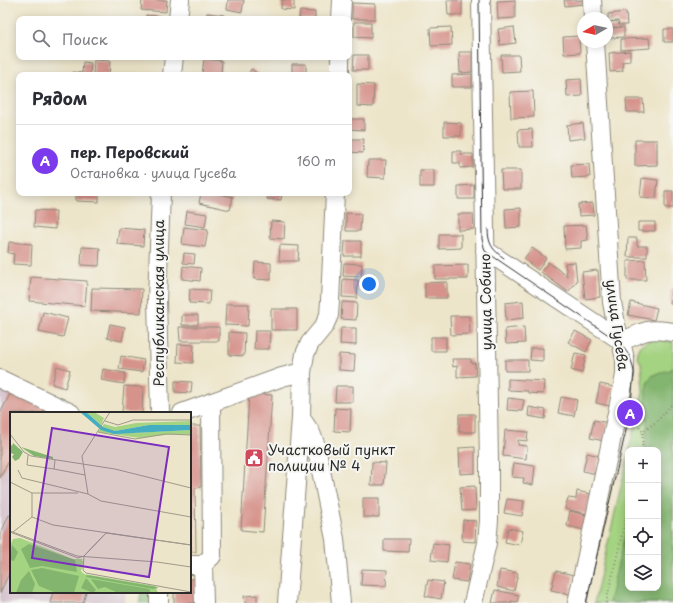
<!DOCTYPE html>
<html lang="ru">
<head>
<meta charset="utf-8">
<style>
	body { margin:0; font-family:"Playpen Sans",sans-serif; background:#f2f2f3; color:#2b2b33 }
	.controls { position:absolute; right:12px; bottom:12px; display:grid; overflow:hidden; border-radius:8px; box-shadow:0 2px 10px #0003 }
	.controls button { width:36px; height:36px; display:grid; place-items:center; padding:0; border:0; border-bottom:1px solid #e1e1e2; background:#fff; color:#2b2b33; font:20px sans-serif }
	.compass { position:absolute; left:577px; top:12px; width:36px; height:36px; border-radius:50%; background:#fff; box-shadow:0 2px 10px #0003; rotate:261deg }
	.you { position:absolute; left:369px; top:284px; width:14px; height:14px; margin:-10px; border:3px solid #fff; border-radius:50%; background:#1a73e8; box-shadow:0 0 0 6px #1a73e833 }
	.badge { display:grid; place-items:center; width:26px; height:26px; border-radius:50%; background:#7c3aed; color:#fff; font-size:13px; font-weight:700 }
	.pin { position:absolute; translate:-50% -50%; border:2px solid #fff; box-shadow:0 1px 4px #0006 }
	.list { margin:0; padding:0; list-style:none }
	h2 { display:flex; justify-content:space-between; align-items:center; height:52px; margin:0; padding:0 16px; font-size:17px }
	h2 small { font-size:13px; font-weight:400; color:#7c7c81 }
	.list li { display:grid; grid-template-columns:26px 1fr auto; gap:12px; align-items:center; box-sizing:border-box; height:72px; padding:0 16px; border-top:1px solid #e1e1e2 }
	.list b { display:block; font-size:15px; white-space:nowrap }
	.list p { margin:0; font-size:13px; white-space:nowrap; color:#7c7c81 }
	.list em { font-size:13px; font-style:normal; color:#7c7c81 }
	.icon { flex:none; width:22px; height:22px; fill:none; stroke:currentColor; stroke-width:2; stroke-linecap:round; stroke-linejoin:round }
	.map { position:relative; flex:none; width:673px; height:603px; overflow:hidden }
	.search { position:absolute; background:#fff; box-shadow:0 2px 10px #0003; left:16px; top:16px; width:336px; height:44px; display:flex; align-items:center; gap:10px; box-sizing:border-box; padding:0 14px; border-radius:8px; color:#7c7c81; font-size:15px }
	.panel { position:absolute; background:#fff; box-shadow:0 2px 10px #0003; left:16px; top:72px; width:336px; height:124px; border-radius:8px }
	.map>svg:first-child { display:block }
	.industrial { fill:#d1bdc9 }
	.green { fill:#a4d381; stroke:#687f56 }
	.forest { fill:#83b56f; stroke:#57704d }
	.building { fill:#d6938b }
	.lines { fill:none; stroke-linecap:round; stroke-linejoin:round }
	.minor-casing { stroke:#8c887a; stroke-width:20 }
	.path { stroke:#8c887a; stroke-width:2; stroke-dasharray:1 3; stroke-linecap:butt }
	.minor { stroke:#fff; stroke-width:18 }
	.tram { stroke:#2b2b2b; stroke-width:1 }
	.labels { text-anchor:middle; stroke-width:4; stroke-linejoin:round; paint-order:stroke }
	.street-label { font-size:14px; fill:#2b2b2b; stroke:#f6f6f2 }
	.poi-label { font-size:14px; fill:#2b2b2b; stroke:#f6f6f2; text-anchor:start }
	.inset-road { fill:none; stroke:#9f9b8a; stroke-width:1 }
	.view { fill:#7b2cbf; fill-opacity:0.15; stroke:#7b2cbf; stroke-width:2 }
	.inset-edge { fill:none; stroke:#2b2b2b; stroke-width:2 }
</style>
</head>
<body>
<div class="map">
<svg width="673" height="603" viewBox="0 0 673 603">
	<rect width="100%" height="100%" fill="#f6f6f2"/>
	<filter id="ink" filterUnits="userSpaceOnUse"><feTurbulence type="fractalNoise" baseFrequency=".025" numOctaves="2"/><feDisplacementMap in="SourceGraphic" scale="8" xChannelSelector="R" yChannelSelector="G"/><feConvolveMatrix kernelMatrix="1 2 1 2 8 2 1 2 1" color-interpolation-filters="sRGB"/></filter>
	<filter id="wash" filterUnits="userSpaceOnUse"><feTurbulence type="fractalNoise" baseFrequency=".012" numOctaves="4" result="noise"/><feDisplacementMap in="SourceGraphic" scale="16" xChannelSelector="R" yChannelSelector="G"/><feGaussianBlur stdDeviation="0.9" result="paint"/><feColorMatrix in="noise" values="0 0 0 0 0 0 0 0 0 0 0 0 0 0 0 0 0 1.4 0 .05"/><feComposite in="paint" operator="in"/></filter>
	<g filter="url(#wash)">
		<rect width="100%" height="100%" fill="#ede5c9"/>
		<path class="industrial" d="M0,386l52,27h-41v179h115l-2,11h-124z"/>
		<path class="green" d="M655,339l18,3v261h-79l34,-147v132h30v-138h-29l14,-58 -2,-29 -4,-6 1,-6 3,-6 7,-4z"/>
		<path class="forest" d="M673,368v235h-64l19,-82v67h30v-138h-13c1,-8 2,-16 2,-25 0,-11 -5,-40 4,-48 6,-6 16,-4 22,-9z
			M141,592h13v11h-15z"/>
		<g id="blocks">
			<path class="building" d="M142,0h25l-1,12 -25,-2z
				M228,0h16l-2,12 -15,-3z
				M282,0h12v10l-13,-1z
				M447,0h15v15h-14z
				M515,0v18l-17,1 -1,-18z
				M564,0h18l1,4 -18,2z
				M352,3l23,1v15h-23z
				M300,11l15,1v7h-16z
				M626,12l1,13h-8l-1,-4 -10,1v-8z
				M207,13l17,2v4h-18z
				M146,15l19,2 -1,2h-18z
				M354,22h17v16l-17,-1z
				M451,27l1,18 -21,1 -1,-18z
				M514,27l2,16 -16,2 -2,-16z
				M624,27v10l-15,1v-10z
				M664,29h9v13h-9z
				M579,36l1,17 -16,1 -1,-17z
				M649,38l1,10 -29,2v-11z
				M630,51v10l-8,1 1,9 -13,1 -1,-19z
				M459,52h13v20l-12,1z
				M354,55h14v15h-15z
				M501,55h18l1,16 -18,1z
				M204,59l18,2 -1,14h-19z
				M94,60l16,1 -1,14h-16z
				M83,62l8,1 -1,12h-18l1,-3 9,1z
				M292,64h14v11h-14z
				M251,69l9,6h-12z
				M472,74v13h-20v-12z
				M581,79l1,17 -15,1 -1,-17z
				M357,84l17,1 -1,22 -16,-1z
				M533,91l1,26 -23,1 -1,-26z
				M626,99h17l1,13h-17z
				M349,119h15v11l-15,-1z
				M444,122l17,1v13h-17z
				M583,123l2,15 -17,2 -1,-15z
				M532,129l1,18h-14l-1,-17z
				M349,139h15l-1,14 -14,-1z
				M635,140h22v25l-22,1z
				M453,151h8v3h12v13l-13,1v-5h-7z
				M368,160h18l-1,18 -18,-1z
				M589,164l1,13 -18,1 -1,-13z
				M420,170h14v17h-14z
				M501,170h20v19h-19z
				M642,178l16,2 -2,18 -16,-1z
				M474,185v14h-16v-13z
				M665,191h8v17h-8z
				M76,193h23v9l-23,-1z
				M201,193h15l17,4 -3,13 -31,-7z
				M268,193h14l-1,7 -14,-1z
				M593,203l1,12 -15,1 -1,-12z
				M521,208v19l-15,1 -1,-19z
				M35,210l21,1 -1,18 -21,-2z
				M187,211l20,3 -2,13 -20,-3z
				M346,213l15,1 -1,17h-14z
				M458,214h15l1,15 -16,1z
				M271,221l14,1 -1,17 -14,-1z
				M638,222h17v9h-17z
				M586,225l2,15 -7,1v7l-16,1 -1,-23z
				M184,227l24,3 -3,17 -23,-3z
				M119,228l25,2 -1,16 -26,-2z
				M439,234h22v14l-22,1z
				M628,238h9v8h10v11h-20z
				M345,241h16v15h-17z
				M9,242l23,2 -1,21 -18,-1 1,-10 -6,-1z
				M280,245l19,1 -1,15h-19z
				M82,247l18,1 -1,18 -18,-1z
				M532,248l14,10 -8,12 -14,-11z
				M184,253l11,1 -1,10 -11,-1z
				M645,260l1,20h-19v-19z
				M255,262l16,1v17l-17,-1z
				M548,262l19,14 -2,-13 10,-1 2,19 -9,11 -27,-20z
				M344,263l18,1 -1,13 -18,-1z
				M468,265v14h-33v-13z
				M183,266l18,2 -1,13 -18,-2z
				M598,270l2,27 -15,2 -3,-27z
				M31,277l56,4 -2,25 -56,-5z
				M343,279l15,1 -1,18 -15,-1z
				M447,282v16h-22v-15z
				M92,288l50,1 -1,24 -50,-2z
				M190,289l20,1 -1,14 -20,-1z
				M671,289h2v15h-3z
				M523,301l1,17 -18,2 -1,-17z
				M342,302l15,1 -1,17 -15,-1z
				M631,302l26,6 -3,12 -26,-5z
				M226,304h23l-1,22 -23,-1z
				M271,309h26v21h-26z
				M43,312l25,6 -5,19 -24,-5z
				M182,315h16v10h-16z
				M450,316h19l1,18 -19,1z
				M110,324l15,3 -3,14 -15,-3z
				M179,327h40v14h-39z
				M524,327l1,16 -19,1 -1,-15z
				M341,328h15v17l-16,-1z
				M255,331h15l-1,18h-15z
				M575,331l17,9 -6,12 -18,-10z
				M229,332l16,1 -1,23 -15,-1z
				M431,337h15v14h-15z
				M178,344l16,1 -1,18 -16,-1z
				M531,348h12v13l-13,-1z
				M575,353l11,2 -4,18 -11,-3z
				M339,354l16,1 -1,16 -15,-1z
				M121,356l23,4 -2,12 -23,-3z
				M452,359h19v4h4l1,13 -19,1v-11l-4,1z
				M505,360h23v11h-23z
				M57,366l13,4 -5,18 -13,-4z
				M103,369l22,4 -1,11 -23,-4z
				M508,379l36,2 -1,13 -15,-1v-2l-20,-1z
				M175,381l17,1 -1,11 -16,-1z
				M600,384l14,3 -4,19 -14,-3z
				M124,386l19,1 -1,26h-20z
				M336,386h17v16h-18z
				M11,392l41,21h-41v44l-11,21v-64z
				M249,394l23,1 -9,137 -22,-2z
				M561,397l16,3 -3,16 -16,-3z
				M508,398l16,2 -2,11 -15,-1z
				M529,407l17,3 -1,9 -17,-3z
				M335,408l16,1 -1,23 -16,-1z
				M459,414h16v18h-16z
				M594,420l14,3 -4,18 -14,-3z
				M190,426h10l1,61 -6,1 1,64h-6z
				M505,430l23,2 -1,9 -9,-1v5l9,1 -1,13 -23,-3z
				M475,447v26l-15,1 -1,-26z
				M587,453l13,3 -4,18 -13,-3z
				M372,462l14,1 -2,22h-13z
				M514,463l21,3 -2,19 -10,-2 1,-5 -12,-1z
				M475,486l1,24 -14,1 -2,-24z
				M577,491l14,3 -4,20 -22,-5 3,-11 8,1z
				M363,498h16v19h-16z
				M507,499l17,2 -2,15 -18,-3z
				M570,511l17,4 -3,15 -17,-4z
				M9,515l2,1v53l-11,24v-58z
				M463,520l13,1 -1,21 -13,-1z
				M508,528l15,3 -3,14 -15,-3z
				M384,539h25l-1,13 -24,-1z
				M433,543l16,2 -2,17 -16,-2z
				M455,562l15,2 -3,18 -15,-2z
				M362,569l25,1 -1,16 -25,-1z
				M500,570l18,3 -4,18 -17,-4z
				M556,571l18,4 -4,19 -19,-4z
				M190,579h7v24h-23v-11h16z
				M428,580l16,2 -3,17 -16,-3z
				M495,590l24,5 -2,7 -6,-1v2h-19z
				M53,592h33l-3,11h-33z
				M257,595v8h-12l-1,-7z"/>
		</g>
	</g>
	<g filter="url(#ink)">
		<use href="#blocks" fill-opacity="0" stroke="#8c887a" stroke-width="1"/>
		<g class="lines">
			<defs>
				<path id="minor" d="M592,0l1,18
					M178,19l2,-19
					M341,19l1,-19
					M172,75l2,-18
					M340,75v-18
					M485,250l135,90c9,0 18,-7 27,-9 9,-2 17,0 26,1
					M0,379l71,34
					M160,413l-3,-113 4,-107
					M182,413l100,-36 20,-5
					M301,418l10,15 5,13 19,93 6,64
					M190,565h13l1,38
					M203,565l9,-9 -1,-154
					M159,592v11
					M287,603l14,-185 1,-46 3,-18 5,-11 14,-17 5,-11 1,-14 5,-108
					M473,603l14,-60 2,-23v-59l-8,-461
					M577,603l48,-228v-16l-3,-13 -4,-11 -6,-33 -17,-260"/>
			</defs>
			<use href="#minor" class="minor-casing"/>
			<path class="path" d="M631,419l3,1 9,12 15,-12 15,-17
				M642,450l1,-18
				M606,603l22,-94"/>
			<use href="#minor" class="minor"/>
			<path class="tram" d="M479,0l3,239 3,12 134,91 10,13 3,8 2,9 -4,41 -44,190
				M488,229c0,14 4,21 16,29"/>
		</g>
	</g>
	<defs>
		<symbol id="civic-square" viewBox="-11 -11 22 22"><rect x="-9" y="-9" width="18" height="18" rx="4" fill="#d1495b" stroke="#f6f6f2"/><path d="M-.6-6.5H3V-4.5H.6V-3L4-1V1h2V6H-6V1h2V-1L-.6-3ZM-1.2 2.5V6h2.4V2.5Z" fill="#fff"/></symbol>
	</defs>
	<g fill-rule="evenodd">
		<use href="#civic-square" x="243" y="447" width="22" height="22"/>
	</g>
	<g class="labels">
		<g class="street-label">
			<text transform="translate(486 302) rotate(-91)" y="5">улица Собино</text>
			<text transform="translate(159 303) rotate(-90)" y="5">Республиканская улица</text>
			<text transform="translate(617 325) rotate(82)" y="5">улица Гусева</text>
		</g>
		<g class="poi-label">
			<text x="268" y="455">Участковый пункт<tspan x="268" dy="16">полиции № 4</tspan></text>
		</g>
	</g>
	<g transform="translate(10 412)">
		<rect width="181" height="181" fill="#ede5c9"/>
		<path d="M76,0h8l10,6 -3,7zM181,9v4h-42l-34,6 -13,-4 2,-3 11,3 21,-4zM90,17l31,4 60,-3v5l-18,-1 -33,4 -42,-6zM10,126l53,21h9l1,4 -2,8 3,3 71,12 3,7h-148v-47l3,-7z" fill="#a4d381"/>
		<path d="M3,31l10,9 -4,7 -4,2 -3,-4 2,-3 -4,-1v-9l2,2zM11,35l32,10v2l-19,-3zM19,132l46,16 2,12 -35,-6 -12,2 -9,-19zM2,133l6,7 -4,9 -4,-1zM32,156l37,8 -5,17h-18l-17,-7 -8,-16zM19,159l6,13 -3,9h-16l5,-13zM77,163l70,12 1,1 -5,1 -67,-12zM76,166l10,12 -3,3 -12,-5zM81,167l58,10 2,2 -4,2h-29l-13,-6 -7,2z" fill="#83b56f"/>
		<path d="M70,0h6l17,15 12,4 34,-6h42v5l-77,4 -13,-4z" fill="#43adc2"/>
		<path class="inset-road" d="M95,9l13,4 15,-5h58M88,20l37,7 31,-5 25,1M0,22l14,18 7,4 84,13 76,19M18,43l-1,10 27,4 1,-9M44,57l31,6M8,58l4,8 66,16 13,7 90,16M0,70l22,11h46M78,82l-6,-38 28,-44M22,105l21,8 138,20M0,119l67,25 80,6 34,5M0,120l68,26 6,-2 22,-23 85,12M3,120l19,-15v-24M74,144l-1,14 3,3 105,19M74,144l22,-23"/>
		<path class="view" d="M42,16l117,19 -20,130 -117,-19z"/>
		<rect width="181" height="181" class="inset-edge"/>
	</g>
</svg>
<div class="controls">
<button>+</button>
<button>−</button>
<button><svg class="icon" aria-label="locate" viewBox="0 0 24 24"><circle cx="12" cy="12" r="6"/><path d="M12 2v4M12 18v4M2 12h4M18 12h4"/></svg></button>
<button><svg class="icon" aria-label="layers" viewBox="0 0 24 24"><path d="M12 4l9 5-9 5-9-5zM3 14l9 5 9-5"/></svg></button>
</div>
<svg class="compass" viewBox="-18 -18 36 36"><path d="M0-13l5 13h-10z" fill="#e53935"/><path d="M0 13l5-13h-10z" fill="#7c7c81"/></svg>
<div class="you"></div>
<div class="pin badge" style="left:630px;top:413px">A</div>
<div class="search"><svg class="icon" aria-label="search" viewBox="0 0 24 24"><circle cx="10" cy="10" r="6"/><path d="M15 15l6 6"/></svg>Поиск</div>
<section class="panel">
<h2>Рядом<small></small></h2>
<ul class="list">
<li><span class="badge">A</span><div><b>пер. Перовский</b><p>Остановка · улица Гусева</p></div><em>160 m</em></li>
</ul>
</section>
</div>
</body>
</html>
